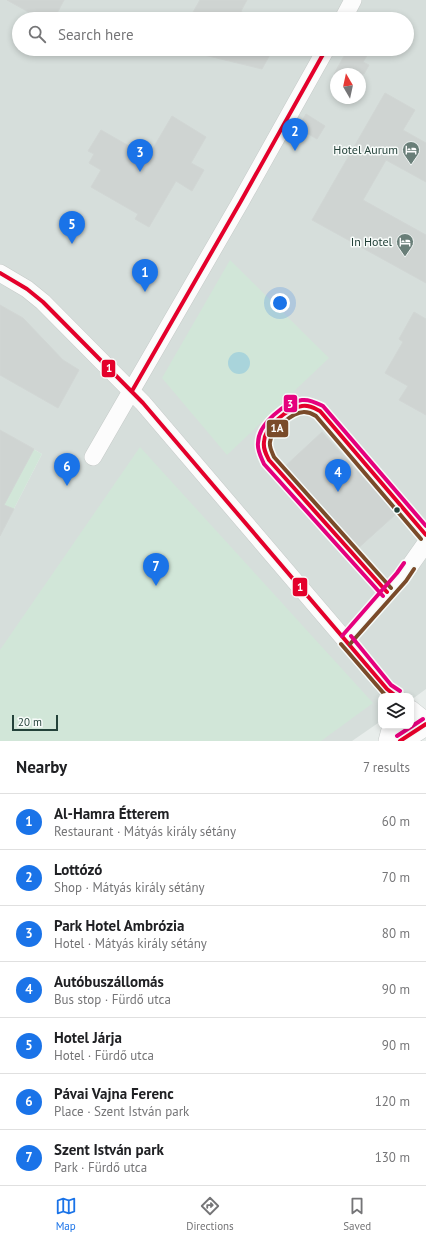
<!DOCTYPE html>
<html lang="en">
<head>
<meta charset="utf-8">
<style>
	body { margin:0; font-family:"PT Sans",sans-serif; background:#f6f6f6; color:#202124 }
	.controls { position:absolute; right:12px; bottom:12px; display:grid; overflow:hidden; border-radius:8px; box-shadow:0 2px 6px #0003 }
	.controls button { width:36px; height:36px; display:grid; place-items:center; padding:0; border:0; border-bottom:1px solid #e0e0e0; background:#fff; color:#202124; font:20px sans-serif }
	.compass { position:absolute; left:330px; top:68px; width:36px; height:36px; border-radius:50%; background:#fff; box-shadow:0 2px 6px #0003; rotate:351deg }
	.scale { position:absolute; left:12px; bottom:10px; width:46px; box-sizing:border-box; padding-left:4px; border:2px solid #24423a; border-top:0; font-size:11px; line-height:14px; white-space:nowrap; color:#24423a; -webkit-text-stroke:3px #f7fbf9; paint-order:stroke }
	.you { position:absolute; left:280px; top:303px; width:14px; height:14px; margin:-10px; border:3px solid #fff; border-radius:50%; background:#1a73e8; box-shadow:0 0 0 6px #1a73e833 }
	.badge { display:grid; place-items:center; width:26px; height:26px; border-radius:50%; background:#1a73e8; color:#fff; font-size:13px; font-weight:700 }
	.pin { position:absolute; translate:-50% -33px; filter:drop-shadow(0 1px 2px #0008) }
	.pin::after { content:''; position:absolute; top:21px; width:14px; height:12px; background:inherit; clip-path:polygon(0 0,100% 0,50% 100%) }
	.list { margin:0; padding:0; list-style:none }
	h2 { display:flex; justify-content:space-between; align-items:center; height:52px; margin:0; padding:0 16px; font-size:17px }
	h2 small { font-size:13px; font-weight:400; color:#757577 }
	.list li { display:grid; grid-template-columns:26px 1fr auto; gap:12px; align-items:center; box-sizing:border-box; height:56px; padding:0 16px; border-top:1px solid #e0e0e0 }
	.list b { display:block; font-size:15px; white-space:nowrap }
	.list p { margin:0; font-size:13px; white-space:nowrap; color:#757577 }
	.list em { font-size:13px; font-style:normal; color:#757577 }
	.icon { flex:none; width:22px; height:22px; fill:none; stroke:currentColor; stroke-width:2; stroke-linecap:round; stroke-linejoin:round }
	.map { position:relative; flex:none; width:426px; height:741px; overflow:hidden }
	.search { position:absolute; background:#fff; box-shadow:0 2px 6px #0003; left:12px; right:12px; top:12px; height:44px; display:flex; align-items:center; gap:10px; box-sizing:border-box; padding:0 14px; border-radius:22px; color:#757577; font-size:15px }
	.sheet { height:444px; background:#fff }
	nav { display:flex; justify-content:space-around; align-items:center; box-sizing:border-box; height:56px; border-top:1px solid #e0e0e0; background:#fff; font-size:11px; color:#757577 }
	nav a { display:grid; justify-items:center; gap:2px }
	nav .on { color:#1a73e8 }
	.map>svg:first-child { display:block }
	.built { fill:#d6dedb; fill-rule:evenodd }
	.green { fill:#d1e6d8 }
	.water { fill:#a9d4db }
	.building { fill:#cfd4d2; stroke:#d1d6d4 }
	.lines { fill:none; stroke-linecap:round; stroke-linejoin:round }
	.minor-casing { stroke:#c5cac8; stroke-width:18 }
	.tertiary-casing { stroke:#c5cac8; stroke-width:23 }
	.minor { stroke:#fcfcfc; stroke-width:17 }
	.tertiary { stroke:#fcfcfc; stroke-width:22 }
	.bus-1-casing { stroke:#f7fbf9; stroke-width:7 }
	.bus-2-casing { stroke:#f7fbf9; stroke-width:7 }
	.bus-3-casing { stroke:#f7fbf9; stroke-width:7 }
	.bus-1 { stroke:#e4002b; stroke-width:4 }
	.bus-2 { stroke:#7a4b2a; stroke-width:4 }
	.bus-3 { stroke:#e5007d; stroke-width:4 }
	.bus-dot { fill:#24423a; stroke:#f7fbf9; stroke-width:1.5 }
	.labels { text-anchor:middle; stroke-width:3; stroke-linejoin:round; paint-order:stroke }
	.poi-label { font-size:12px; fill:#24423a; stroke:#f7fbf9; text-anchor:end }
	.line-badge { stroke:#f7fbf9; stroke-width:1.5 }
	.badge-label { font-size:11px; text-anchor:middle; font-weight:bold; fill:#fff }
</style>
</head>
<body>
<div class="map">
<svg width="426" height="741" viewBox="0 0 426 741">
	<rect width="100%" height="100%" fill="#e8edeb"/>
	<path class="built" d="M0,0h426v689l-15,11v-4h-30v25l-29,20h-352v-205l42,-82 -42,-24zM19,19h388v30h-388zM336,74h24v24h-24z"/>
	<path class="green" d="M230,260l99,98 -102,97 -65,-77z
		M0,430l42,24 -42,82z
		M140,447l233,256 -52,38h-321v-91z"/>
	<path class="water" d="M228 363a11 11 0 1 1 22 0a11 11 0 1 1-22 0Z"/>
	<path class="building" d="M7,0h57l-10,19h-13z
		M200,0h47l-6,11 9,8h-61z
		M201,49h72l-11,20 -62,-15z
		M348,49h23l-8,13 6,3 -5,9h-30z
		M385,93l30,17 -12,20 23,13v39l-40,-22 -23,40 63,35v48l-114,-63z
		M306,114l19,12 -8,13 -19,-11z
		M172,116l34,21 -15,26 13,7 -12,21 -16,-10 -27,46 -14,-8 3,-5 -47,-27 10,-17 -12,-7 5,-9 -6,-3 13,-21 47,27z
		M0,305l23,13 40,42 16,10 -21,38 -58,-33z
		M414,312l12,7v96l-27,-15 9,-14 -23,-13 18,-31 -4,-3z
		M0,430l34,19 -30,56 10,4 -14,27z
		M322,432l74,82 -41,37 -74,-81z"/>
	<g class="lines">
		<defs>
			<path id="minor" d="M343,19l10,-19
				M0,273l27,16 16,13 100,101 244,286 9,7
				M93,457l148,-256 85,-152
				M346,640l56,-63 24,-34
				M411,709l15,12
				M387,741l4,-15"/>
			<path id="tertiary" d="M400,741l26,-17"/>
		</defs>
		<use href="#minor" class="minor-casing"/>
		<use href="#tertiary" class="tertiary-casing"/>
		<use href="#minor" class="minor"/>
		<use href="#tertiary" class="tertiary"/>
		<defs>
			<path id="bus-1" d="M0,273l27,16 16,13 100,101 244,286 9,7
				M132,391l109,-190 85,-152
				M387,592l-118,-132c-3,-6 -6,-11 -5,-18 0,-15 24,-34 38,-36 7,-1 12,2 18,5l106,124
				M400,741l26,-17"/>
			<path id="bus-2" d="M391,588l-117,-131c-2,-5 -5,-10 -4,-15 1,-12 23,-30 34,-30 5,0 9,2 12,4l105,123
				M341,644l45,52
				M350,644l56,-63 8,-12"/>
			<path id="bus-3" d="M383,596l-119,-132c-3,-7 -7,-14 -6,-21 0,-19 27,-41 44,-43 8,-1 15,3 21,6l103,120
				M342,636l55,-63 7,-10
				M351,636l40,49 9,6
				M397,736l26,-17"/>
		</defs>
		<use href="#bus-1" class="bus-1-casing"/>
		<use href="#bus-2" class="bus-2-casing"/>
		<use href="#bus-3" class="bus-3-casing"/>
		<use href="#bus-1" class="bus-1"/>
		<use href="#bus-2" class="bus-2"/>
		<use href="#bus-3" class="bus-3"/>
	</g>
	<defs>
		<symbol id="hotel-pin" viewBox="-11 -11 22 30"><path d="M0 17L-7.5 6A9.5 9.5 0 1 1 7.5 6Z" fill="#697e78" stroke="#f7fbf9"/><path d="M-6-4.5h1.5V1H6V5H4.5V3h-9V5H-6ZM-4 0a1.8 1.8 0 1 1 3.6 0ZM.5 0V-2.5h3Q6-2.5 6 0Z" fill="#fff"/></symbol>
	</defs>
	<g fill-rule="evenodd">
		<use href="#hotel-pin" x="401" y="140" width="20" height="27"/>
		<use href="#hotel-pin" x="395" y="232" width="20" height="27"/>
	</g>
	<circle class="bus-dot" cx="397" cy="510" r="3.5"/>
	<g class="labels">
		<g class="poi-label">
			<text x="398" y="154">Hotel Aurum</text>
			<text x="392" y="246">In Hotel</text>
		</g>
	</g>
	<g class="line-badge">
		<rect x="101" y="359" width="15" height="19" rx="4" fill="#e4002b"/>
		<rect x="283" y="394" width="15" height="19" rx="4" fill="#e5007d"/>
		<rect x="266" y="419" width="23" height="19" rx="4" fill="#7a4b2a"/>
		<rect x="292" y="577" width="16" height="20" rx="4" fill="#e4002b"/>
	</g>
	<g class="badge-label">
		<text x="109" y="372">1</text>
		<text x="290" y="408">3</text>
		<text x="277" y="432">1A</text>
		<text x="300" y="591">1</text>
	</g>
</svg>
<div class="controls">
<button><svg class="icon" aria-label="layers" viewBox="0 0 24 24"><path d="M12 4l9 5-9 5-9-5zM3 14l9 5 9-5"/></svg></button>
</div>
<svg class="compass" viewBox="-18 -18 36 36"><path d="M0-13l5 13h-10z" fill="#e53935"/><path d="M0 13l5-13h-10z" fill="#757577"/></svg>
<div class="scale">20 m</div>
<div class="you"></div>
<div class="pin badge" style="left:145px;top:292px">1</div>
<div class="pin badge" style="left:295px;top:151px">2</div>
<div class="pin badge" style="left:140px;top:172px">3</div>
<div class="pin badge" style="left:338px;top:492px">4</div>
<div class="pin badge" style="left:72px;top:244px">5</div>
<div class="pin badge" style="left:67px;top:486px">6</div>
<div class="pin badge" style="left:156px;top:586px">7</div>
<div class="search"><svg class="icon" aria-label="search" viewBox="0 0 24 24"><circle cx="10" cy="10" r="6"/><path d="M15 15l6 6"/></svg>Search here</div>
</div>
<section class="sheet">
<h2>Nearby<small>7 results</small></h2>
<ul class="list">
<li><span class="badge">1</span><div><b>Al-Hamra Étterem</b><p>Restaurant · Mátyás király sétány</p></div><em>60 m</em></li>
<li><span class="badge">2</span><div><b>Lottózó</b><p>Shop · Mátyás király sétány</p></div><em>70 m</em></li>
<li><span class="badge">3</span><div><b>Park Hotel Ambrózia</b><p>Hotel · Mátyás király sétány</p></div><em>80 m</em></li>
<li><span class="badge">4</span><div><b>Autóbuszállomás</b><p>Bus stop · Fürdő utca</p></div><em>90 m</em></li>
<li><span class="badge">5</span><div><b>Hotel Járja</b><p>Hotel · Fürdő utca</p></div><em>90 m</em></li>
<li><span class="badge">6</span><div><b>Pávai Vajna Ferenc</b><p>Place · Szent István park</p></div><em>120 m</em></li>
<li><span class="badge">7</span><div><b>Szent István park</b><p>Park · Fürdő utca</p></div><em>130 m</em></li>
</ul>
</section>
<nav>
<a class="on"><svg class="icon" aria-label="map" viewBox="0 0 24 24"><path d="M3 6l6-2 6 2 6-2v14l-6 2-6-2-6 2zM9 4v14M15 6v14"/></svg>Map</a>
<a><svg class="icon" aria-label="directions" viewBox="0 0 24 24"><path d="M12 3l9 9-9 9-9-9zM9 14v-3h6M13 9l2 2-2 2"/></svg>Directions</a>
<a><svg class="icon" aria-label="saved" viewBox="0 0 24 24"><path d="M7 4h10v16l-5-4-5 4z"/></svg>Saved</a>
</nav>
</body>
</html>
